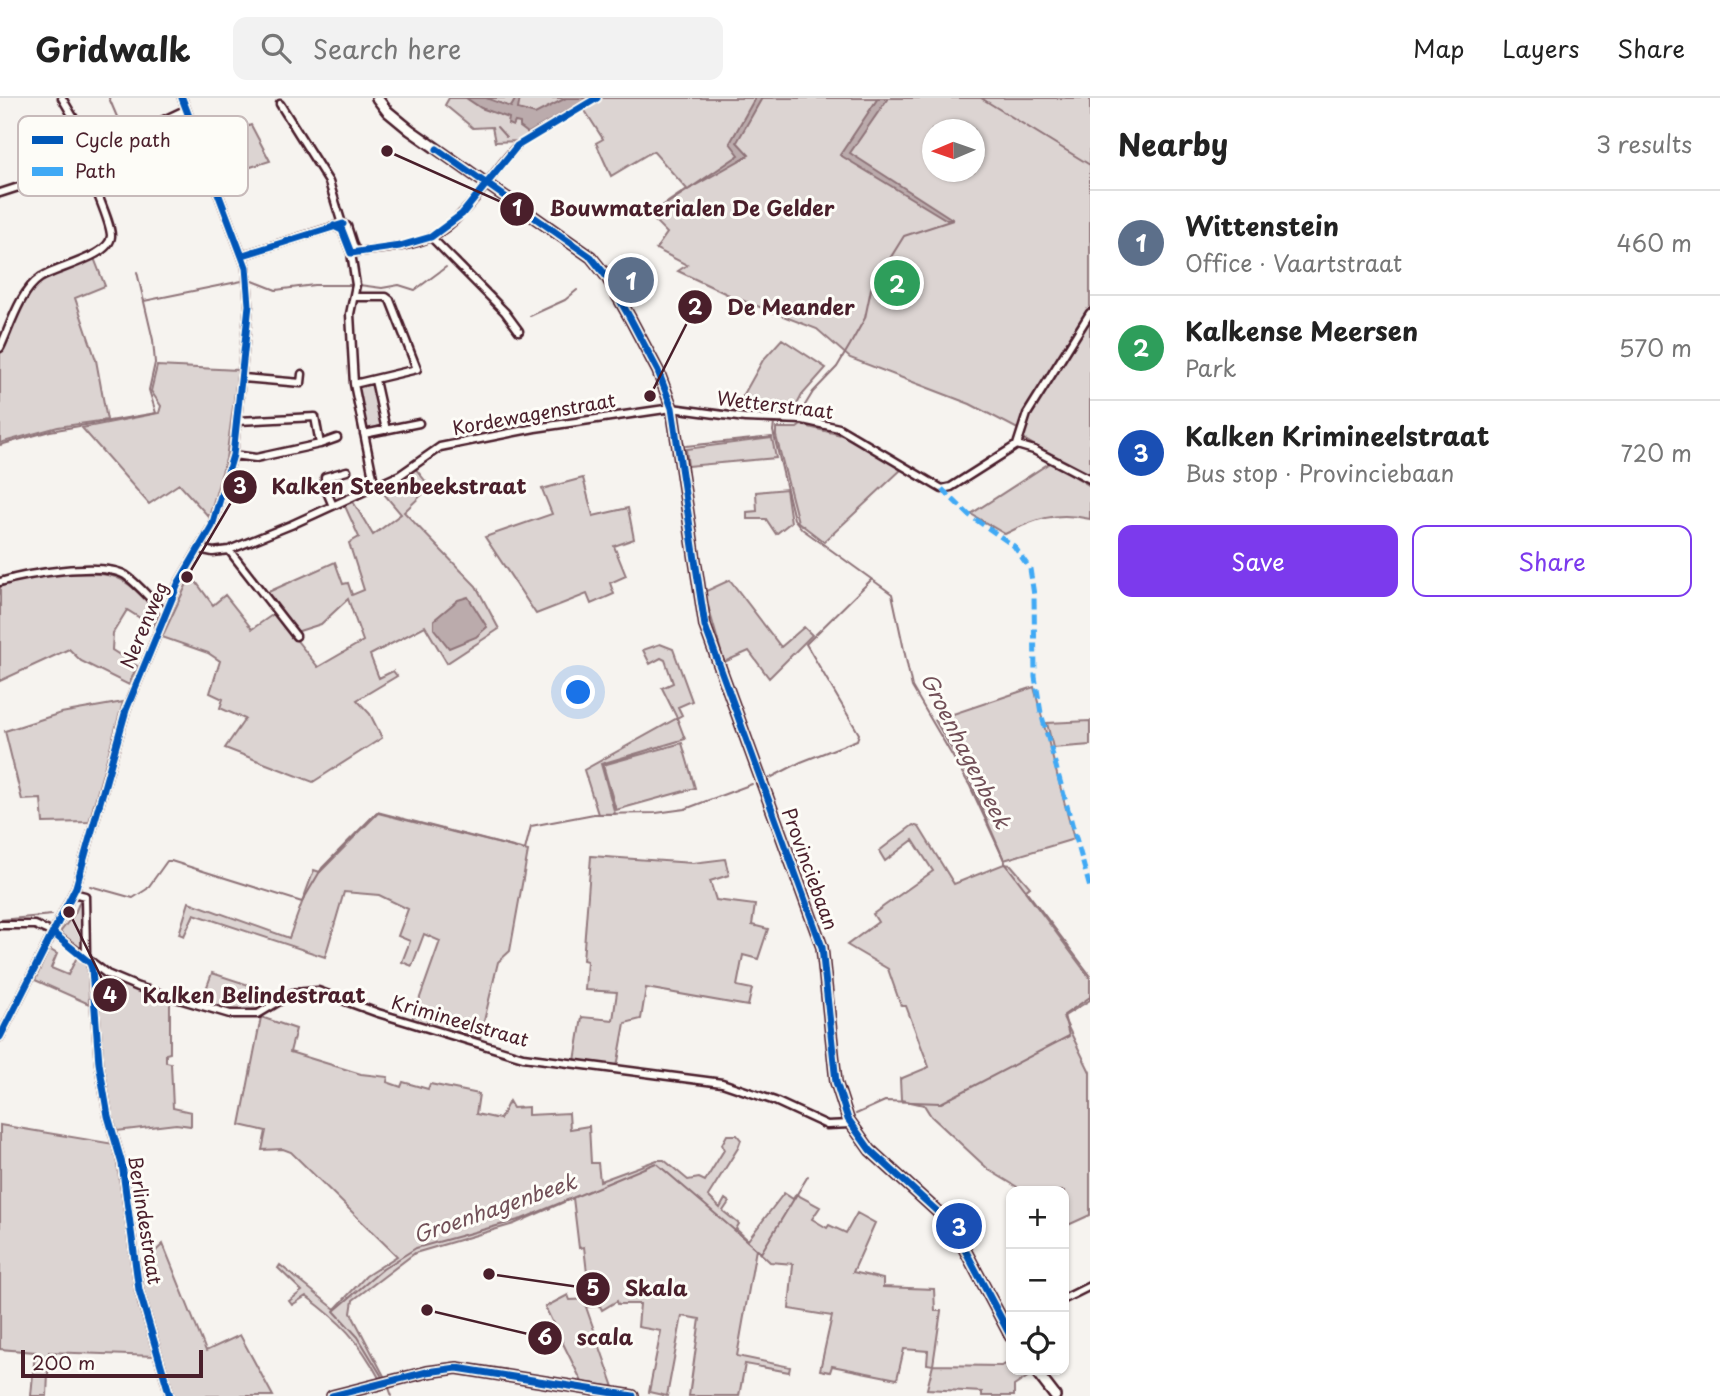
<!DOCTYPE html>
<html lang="en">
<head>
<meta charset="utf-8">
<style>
	body { margin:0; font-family:"Playpen Sans",sans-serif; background:#f2f2f2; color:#222 }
	.controls { position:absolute; right:21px; bottom:21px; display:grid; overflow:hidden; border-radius:14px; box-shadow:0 2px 5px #0004 }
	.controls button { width:63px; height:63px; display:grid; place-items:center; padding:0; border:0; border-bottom:2px solid #e0e0e0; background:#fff; color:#222; font:35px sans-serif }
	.compass { position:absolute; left:922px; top:21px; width:63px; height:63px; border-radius:50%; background:#fff; box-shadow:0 2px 5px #0004; rotate:268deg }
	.scale { position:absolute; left:21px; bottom:18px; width:182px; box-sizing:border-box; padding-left:7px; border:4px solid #4a1f2b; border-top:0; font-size:19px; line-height:24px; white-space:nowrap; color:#4a1f2b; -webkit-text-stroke:5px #fdfcf7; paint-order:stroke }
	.you { position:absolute; left:579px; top:595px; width:24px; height:24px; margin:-18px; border:5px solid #fff; border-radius:50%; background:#1a73e8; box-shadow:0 0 0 10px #1a73e833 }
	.badge { display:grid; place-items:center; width:46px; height:46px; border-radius:50%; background:#7c3aed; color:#fff; font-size:23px; font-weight:700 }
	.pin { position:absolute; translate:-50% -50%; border:4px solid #fff; box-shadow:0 2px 7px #0006 }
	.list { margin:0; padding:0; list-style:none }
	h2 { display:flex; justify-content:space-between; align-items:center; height:91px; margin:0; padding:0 28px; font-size:30px }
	h2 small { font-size:23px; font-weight:400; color:#767676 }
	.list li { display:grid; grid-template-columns:46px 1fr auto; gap:21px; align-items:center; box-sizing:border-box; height:105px; padding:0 28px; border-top:2px solid #e0e0e0 }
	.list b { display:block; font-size:26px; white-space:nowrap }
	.list p { margin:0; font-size:23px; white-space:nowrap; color:#767676 }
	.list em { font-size:23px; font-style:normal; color:#767676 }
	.actions { display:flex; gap:14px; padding:21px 28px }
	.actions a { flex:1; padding:16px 0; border:2px solid #7c3aed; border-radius:14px; text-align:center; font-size:24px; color:#7c3aed }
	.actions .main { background:#7c3aed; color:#fff }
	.icon { flex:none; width:38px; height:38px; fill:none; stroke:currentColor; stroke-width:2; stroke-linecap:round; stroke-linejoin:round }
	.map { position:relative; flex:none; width:1090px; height:1298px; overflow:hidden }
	header { display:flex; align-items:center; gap:42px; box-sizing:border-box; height:98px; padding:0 35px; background:#fff; border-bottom:2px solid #e0e0e0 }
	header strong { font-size:33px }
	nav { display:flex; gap:38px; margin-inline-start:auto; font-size:24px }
	.search { width:490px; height:63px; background:#f2f2f2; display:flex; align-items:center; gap:18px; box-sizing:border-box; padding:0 24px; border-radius:14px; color:#767676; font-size:26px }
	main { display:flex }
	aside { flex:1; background:#fff }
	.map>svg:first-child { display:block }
	.green { fill:#dcd4d2; stroke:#937a7e; stroke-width:2; fill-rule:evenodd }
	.water { fill:#bbabac; stroke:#8e7378; stroke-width:2 }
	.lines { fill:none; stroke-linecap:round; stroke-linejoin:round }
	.stream { stroke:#8e7378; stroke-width:2 }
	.minor-casing { stroke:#4a1f2b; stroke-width:11 }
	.secondary-casing { stroke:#4a1f2b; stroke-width:14 }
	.minor { stroke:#fdfcf7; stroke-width:6 }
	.secondary { stroke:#fdfcf7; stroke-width:9 }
	.quiet { stroke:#3fa9f5; stroke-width:5; stroke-dasharray:10 5; stroke-linecap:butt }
	.cycleway-casing { stroke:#fdfcf7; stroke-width:11 }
	.cycleway { stroke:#0057b8; stroke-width:7 }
	.labels { text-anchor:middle; stroke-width:6; stroke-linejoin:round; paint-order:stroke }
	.street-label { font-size:19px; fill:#4a1f2b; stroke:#fdfcf7 }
	.water-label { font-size:21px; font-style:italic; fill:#725058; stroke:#fdfcf7 }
	.key { fill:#fdfcf7; stroke:#c7baba; stroke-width:2 }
	.key-label { font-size:19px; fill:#4a1f2b }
	.leader { fill:none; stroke:#4a1f2b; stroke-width:2.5 }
	.callout-dot { fill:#4a1f2b; stroke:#fdfcf7; stroke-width:2.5 }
	.mark-label { font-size:21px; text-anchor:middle; font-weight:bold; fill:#fff }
	.callout-label { font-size:21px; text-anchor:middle; font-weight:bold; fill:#4a1f2b; stroke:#fdfcf7; stroke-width:6; stroke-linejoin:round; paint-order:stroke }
</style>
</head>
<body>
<header>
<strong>Gridwalk</strong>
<div class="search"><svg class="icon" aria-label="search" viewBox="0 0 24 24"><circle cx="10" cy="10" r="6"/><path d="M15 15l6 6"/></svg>Search here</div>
<nav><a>Map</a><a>Layers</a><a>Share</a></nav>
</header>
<main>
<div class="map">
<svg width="1090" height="1298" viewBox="0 0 1090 1298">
	<rect width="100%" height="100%" fill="#f6f3ef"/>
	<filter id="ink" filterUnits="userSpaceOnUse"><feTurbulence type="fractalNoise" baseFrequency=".0143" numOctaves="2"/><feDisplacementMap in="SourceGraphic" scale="14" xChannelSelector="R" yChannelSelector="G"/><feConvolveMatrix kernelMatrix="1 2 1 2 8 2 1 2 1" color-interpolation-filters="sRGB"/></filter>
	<g filter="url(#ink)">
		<path class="green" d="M449,0h641v377l-74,-37 2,-9 -48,-25 -120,-46 -33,-29 -86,-33 -53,-25 9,-6 -31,-16 11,-16 -18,-18 38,-26 -34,-38 -42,25 -15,-33 7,-4 -21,-33 -61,35 -26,1 -3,-15 -19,1 -28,-23zM932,32h42v42h-42z
			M251,27l19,36 -52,16 -12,-34z
			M94,160l11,28 -30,12 21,62 11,60 -49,7 -58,16v-90l24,-50 12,-19 12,-8z
			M782,241l44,29 -24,27 -10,19 -58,-2 29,-52z
			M157,268l81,4 -12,89 -17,58 -30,-33 -30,20 -67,-76 77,-15 2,-7 -10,-15z
			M372,285l10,42 -15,6 -10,-44z
			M801,327l44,11 57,33 -78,73 -26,-20 -22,-86v-8h21z
			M772,340l4,20 -88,8 -2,-17z
			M1051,364l39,24v33c-34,-8 -55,0 -85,15l-34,-20z
			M415,370l15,19 -26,25 72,74 23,43 -52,34 -22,-37 -55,29 9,23 14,-7 4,5 -40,24 13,14 12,24 -69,44 -88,-34 20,-29 -25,-11 3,-9 -13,-6 10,-32 -12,-8 -46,-16 29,-62 22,30 12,-10 27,34 23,-16 43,54 45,-26 -15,-42 -27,25 -25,8 -30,-39 69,-31 8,22 5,-1 4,12 12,-5 -15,-47 10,-6 -15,-33 8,-4 21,35 28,-21 -22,-26z
			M583,380l10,38 35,-8 6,31 -20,7 12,30 -16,7 4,11 -23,10 -4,-10 -51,20 -51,-77 67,-23 -10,-25z
			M786,391l5,33 -15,12 -10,-15h-19v-7l10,-1 -1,-19z
			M68,475c58,0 51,3 92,40l-7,13 -26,-16 -14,23 -1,17 25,16 -8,19 -48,-24 -12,-12 -69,32v-96l26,-8z
			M730,482l51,67 23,-20 8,8 -43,43 -20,-27 -25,11 -20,-70z
			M660,546l13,5 19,52 -14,6 4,8 -5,3 8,21 -84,25 14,50h-17l-14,-44 93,-52 -15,-30 11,-5 -8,-23 -4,-2 -11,6 -7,-14z
			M1034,589l40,152 -70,21 -34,-79 -35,-61z
			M123,604l-34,120 -46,1 -2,-24 -19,1 -17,-69 56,-18z
			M1090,623v24l-37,3 -6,-25z
			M682,645l13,45 -79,22 -13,-45z
			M378,715l150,38 -18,100 -12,11 -18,76 -68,-18 28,-79 -16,-7 -12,32 -10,-4 8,-21 -12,-5 10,-27 -29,-14 -35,-3 -19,65 -131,-43 -10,22 -5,-2 10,-32 100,36 25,-68 6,2z
			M913,727l6,2 35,57 50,-20 7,1 19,22 -5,4 65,87v22l-27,17 27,55v143l-24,11 -2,-35h-40l-35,-21 -58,-54 -7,-11 -23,-5 -1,-21 29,-12 -23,-61h-5l-13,-37 -41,-24 31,-23 -5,-8 60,-43 -20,-31 -28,21 -6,-10z
			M591,758l102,7 32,-4 4,16 -19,6 6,19 39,5 -3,20 16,4 -10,30 -15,-4 -6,31 15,3 -4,17 -102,-18 -5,31 -16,4 -8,44 -42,-6 7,-44 31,3 4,-28 -32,-2 2,-29 -4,-1z
			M81,800h2l2,57 -27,-20 17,-22z
			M49,851l8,5 -6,14 17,7 9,-18 11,7 1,40 -54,-24z
			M99,875l71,28v52l-4,1v8l5,1 2,45 18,4v14l-15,-2 -59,7c-19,-49 -19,-104 -24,-156z
			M212,875l55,18 -6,18 -31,2 -29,-8z
			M261,919l35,12 -6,23 71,22 27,3 -1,5 14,5 2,-5 25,7 2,-5 49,10 -3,20 24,5 9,-18 4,7 15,-1v8l41,-2 1,16 19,-3 2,37h7l2,18 57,-21h7l24,20 11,-2 6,3 19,-31 -2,-6 5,-9h10l4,5 -3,8 -30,48 12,12 5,-9 4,3 -6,9 16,13 -3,5 12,11 36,-47 9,6 3,-5 24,13 -8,12 15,9 2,-3 17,8 11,-20 18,10 -22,49 30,7v8l51,2 1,22h6l-8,54 68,1 10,-4v8h13l5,6 -15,10v10h-32v-4l-55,-3 6,-24 -6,-1 1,-13 -24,-2 -7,30 -65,-13 -2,6 -10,-2 12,-54 -43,-7 4,-45 -23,-2 -14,-13 -19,107 53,11 -1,5 -44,-8 -6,32h-50l11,-77 -18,-3 -15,80 -18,-4 12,-61 -23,-4 2,-23h-22l-1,-3 -15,9 -2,-4 -14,1 28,80 -32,-5 -37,-75 23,-12 2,5 20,-1 -6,-52 -5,1 -6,-50 -59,26 -99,29 -62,47 -2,13 33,63 -5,2c-21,-39 -38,-56 -73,-82l-14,9 -3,-4 13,-10 -24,-23 2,-3 55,44 31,-33 31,-20 -106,-104 -8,-3 -21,1 4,-19 -26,-6z
			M0,1027l114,19 24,160 17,52 -106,-4 -2,44h-16l4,-44 -35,-3z
			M163,1146l43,107 34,-16 33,61h-100l-27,-90 -6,-40z"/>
		<path class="water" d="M466,0h20l25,9 5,-9h4l-2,11 17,5 31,-16h22l-60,35 -8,-6v-4l-5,-1 -2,4 -5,-2 1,-6 -28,-10z
			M755,0h7l-25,44 12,13 -60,34 50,-34 -9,-12z
			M878,0h10l-38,55 102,66 -5,1 -107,-65z
			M468,499l19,30 -11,10 -27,11 -15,-19v-9l24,-20z"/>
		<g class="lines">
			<path class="stream" d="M109,0l14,33
				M981,0l109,67
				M497,29l9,10
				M651,116l40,-26
				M457,159l3,3
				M463,165l13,14
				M479,181l10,10
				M253,183l23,9 38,-5h39
				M359,187l23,3 17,-3 16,5 31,-23
				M492,194l10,11
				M144,203l98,-20
				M530,218l35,-16 12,-10
				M1053,280l19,-28
				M726,314l26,3
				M799,317l14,-23 24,-25 13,-22 15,-27 6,-29 33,-53 49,-16 -3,-2
				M709,318l64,8
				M797,325l-23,1 -1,7 21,88 8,10 90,65 20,93 58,99 35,76
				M806,326l6,1
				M1022,340l17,10
				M0,347l50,-14 106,-18 -7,-23 6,-27 -2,-23 -16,-68
				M686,348l86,-9
				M770,680l31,-16 56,-22 2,-6 -53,-90 65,-64
				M1005,765l85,112
				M90,788l43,12 14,-9 20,-28h4l131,41 20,-34 55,-56 148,38 6,-24 63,-12 62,-1 29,-4 67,-25
				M0,822l52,-5
				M856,1016l29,-13 56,2 128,-67 -5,-21 26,-18
				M381,1277l-23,-38 -24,-26 49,-42 33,-21 106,-29 134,-56 105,90 47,-77
				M389,1290l3,8"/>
			<defs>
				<path id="minor" d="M62,0l31,53
					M280,6l49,78 13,42
					M0,95l28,-9 157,-74
					M334,128l8,4 9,23 5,32 -6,29 4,70 21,103
					M431,139l74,75 14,19
					M351,155c26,-4 56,-5 80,-16 36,-18 59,-62 86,-91
					M243,157l99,-31 5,2 7,22 4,3
					M0,250c10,-21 20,-57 40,-70 16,-11 70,-21 71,-42 0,-17 -23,-57 -25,-82
					M243,280l58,5 1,-9
					M375,282l11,50
					M354,286l63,-15 -27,-69 -4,-3h-31
					M364,336l55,-11
					M320,346l17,-6
					M1017,347l10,-31 63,-101
					M233,357l23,3 64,-14 -5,-27 -77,4
					M333,408l-8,-19v-10l22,-6
					M199,451l14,3 16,-2 62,-25 109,-50 40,-28 95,-19 137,-20 73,10 58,2 36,8 103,61 9,-2 66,-42 17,5 56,29
					M229,452l67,86
					M0,484c26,-8 101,-21 125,-7 14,9 27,27 40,38
					M73,795l12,3 1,58 6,15 7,94 9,53 14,48 17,126 31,106
					M0,827h35l18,8 54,41 31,13 92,27h28l35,-21 25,-2 60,22 145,44 199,26 53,18 52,24 24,-1
					M0,939l76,-150 50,-177 52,-126 34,-58 21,-71 16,-150 -3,-38 -64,-169
					M1064,1201l26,-13"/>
				<path id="secondary" d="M377,0l10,13 23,19 181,127 16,20 23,41 28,53 14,37 33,218 117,321 14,135 12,37 22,31 69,63 17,20 55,104
					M1035,1272l20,26
					M332,1298l95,-24 30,-4 176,28"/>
			</defs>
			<use href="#minor" class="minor-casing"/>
			<use href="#secondary" class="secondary-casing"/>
			<use href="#minor" class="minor"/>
			<use href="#secondary" class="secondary"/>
			<path class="quiet" d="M942,391l27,26 45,31 16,23 4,26 1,82 6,36 49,175"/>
			<defs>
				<path id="cycleway" d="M437,51l154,108 16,20 23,41 28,53 14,37 33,218 117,321 14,135 12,37 22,31 69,63 17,20 55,104
					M334,128l8,4 9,23 49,-7 31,-9 31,-23 55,-68 80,-48
					M243,157l100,-31
					M53,835l37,30 2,6 7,94 9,53 14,48 17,126 31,106
					M0,939l76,-150 50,-177 52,-126 34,-58 21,-71 16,-150 -3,-38 -64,-169
					M332,1298l95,-24 30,-4 176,28"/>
			</defs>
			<use href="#cycleway" class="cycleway-casing"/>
			<use href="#cycleway" class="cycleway"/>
		</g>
	</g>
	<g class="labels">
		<g class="street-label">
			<text transform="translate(775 307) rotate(7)" y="7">Wetterstraat</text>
			<text transform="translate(534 316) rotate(-10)" y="7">Kordewagenstraat</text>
			<text transform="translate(144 527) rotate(-67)" y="7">Nerenweg</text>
			<text transform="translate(810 771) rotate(70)" y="7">Provinciebaan</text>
			<text transform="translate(460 923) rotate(16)" y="7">Krimineelstraat</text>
			<text transform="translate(145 1122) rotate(81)" y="7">Berlindestraat</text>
		</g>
		<g class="water-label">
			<text transform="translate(965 653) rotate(63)" y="7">Groenhagenbeek</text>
			<text transform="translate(495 1111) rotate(-19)" y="7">Groenhagenbeek</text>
		</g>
	</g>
	<rect x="18" y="18" width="230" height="80" rx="10" class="key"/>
	<rect x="32" y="38" width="31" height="8" fill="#0057b8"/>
	<rect x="32" y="69" width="31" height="9" fill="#3fa9f5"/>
	<g class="key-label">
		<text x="75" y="49">Cycle path</text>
		<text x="75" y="80">Path</text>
	</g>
	<path class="leader" d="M387 53L517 111M650 298L695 209M187 479L240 389M69 814L110 897M489 1176L593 1191M427 1212L545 1240"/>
	<g class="callout-dot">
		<circle cx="387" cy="53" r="7"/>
		<circle cx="650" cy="298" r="7"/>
		<circle cx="187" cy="479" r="7"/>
		<circle cx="69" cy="814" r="7"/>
		<circle cx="489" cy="1176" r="7"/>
		<circle cx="427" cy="1212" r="7"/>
		<circle cx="517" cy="111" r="18"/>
		<circle cx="695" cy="209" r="18"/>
		<circle cx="240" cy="389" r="18"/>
		<circle cx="110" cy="897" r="18"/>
		<circle cx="593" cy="1191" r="18"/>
		<circle cx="545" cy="1240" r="18"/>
	</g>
	<g class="mark-label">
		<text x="517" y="118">1</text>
		<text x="695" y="217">2</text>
		<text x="240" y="396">3</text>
		<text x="110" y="905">4</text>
		<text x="593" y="1198">5</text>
		<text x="545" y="1247">6</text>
	</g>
	<g class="callout-label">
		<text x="692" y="118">Bouwmaterialen De Gelder</text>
		<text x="791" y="217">De Meander</text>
		<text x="399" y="396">Kalken Steenbeekstraat</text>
		<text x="254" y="905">Kalken Belindestraat</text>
		<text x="656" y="1198">Skala</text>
		<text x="605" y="1247">scala</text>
	</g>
</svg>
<div class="controls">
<button>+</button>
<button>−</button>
<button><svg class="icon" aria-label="locate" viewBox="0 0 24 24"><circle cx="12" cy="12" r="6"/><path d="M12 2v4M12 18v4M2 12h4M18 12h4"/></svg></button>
</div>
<svg class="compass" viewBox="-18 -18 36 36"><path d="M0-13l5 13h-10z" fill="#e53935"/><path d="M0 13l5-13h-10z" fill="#767676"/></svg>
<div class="scale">200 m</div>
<div class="you"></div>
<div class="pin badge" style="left:631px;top:182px;background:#5c6f8a">1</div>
<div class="pin badge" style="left:897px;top:185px;background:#2e9e5b">2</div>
<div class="pin badge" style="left:959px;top:1128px;background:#1a4fb4">3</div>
</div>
<aside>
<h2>Nearby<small>3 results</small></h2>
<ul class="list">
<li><span class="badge" style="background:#5c6f8a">1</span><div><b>Wittenstein</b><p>Office · Vaartstraat</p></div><em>460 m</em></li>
<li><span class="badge" style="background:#2e9e5b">2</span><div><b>Kalkense Meersen</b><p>Park</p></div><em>570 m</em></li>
<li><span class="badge" style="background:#1a4fb4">3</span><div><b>Kalken Krimineelstraat</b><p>Bus stop · Provinciebaan</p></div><em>720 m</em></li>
</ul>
<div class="actions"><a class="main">Save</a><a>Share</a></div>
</aside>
</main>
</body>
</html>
